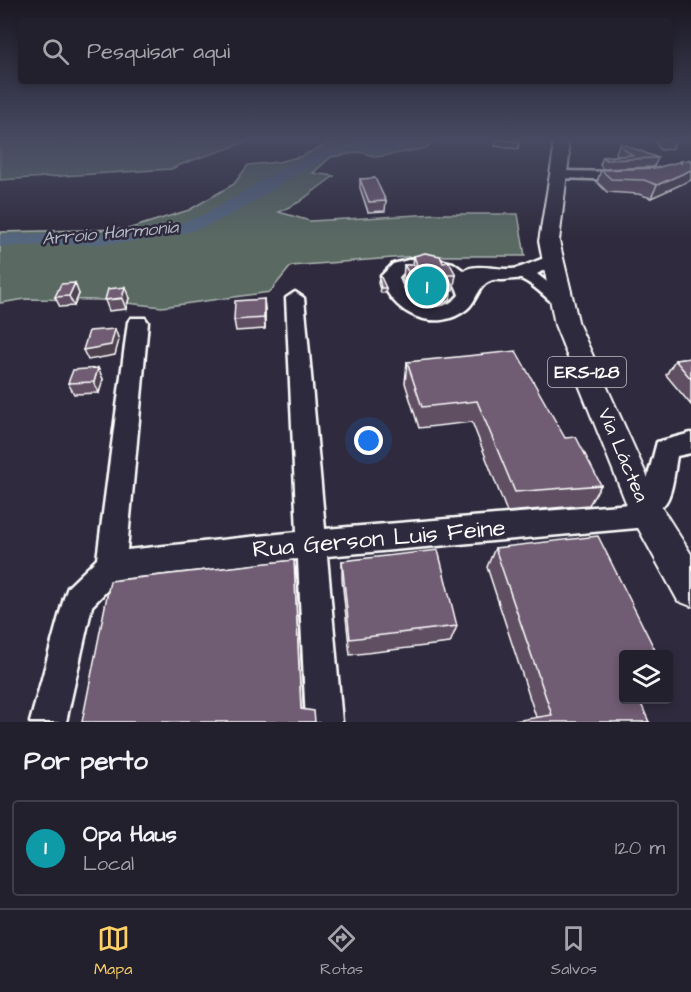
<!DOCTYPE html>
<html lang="pt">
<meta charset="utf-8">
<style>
:root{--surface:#23202e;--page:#2f2d3a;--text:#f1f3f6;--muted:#a3a3aa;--line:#403e4a;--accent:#ffd166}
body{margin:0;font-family:"Architects Daughter",sans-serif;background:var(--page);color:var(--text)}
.controls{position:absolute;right:18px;bottom:18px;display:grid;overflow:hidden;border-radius:6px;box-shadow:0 3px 9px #0003}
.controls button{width:54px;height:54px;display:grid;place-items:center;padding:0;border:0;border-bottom:2px solid var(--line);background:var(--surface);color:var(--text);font:30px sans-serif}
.you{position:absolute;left:369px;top:441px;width:21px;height:21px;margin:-15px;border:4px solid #fff;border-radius:50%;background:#1a73e8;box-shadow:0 0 0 9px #1a73e833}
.badge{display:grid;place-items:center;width:39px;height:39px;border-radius:50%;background:var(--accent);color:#fff;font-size:20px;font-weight:700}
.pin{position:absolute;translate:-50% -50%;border:3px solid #fff;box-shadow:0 2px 6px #0006}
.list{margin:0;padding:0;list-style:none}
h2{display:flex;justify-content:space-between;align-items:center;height:78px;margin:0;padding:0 24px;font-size:26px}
h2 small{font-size:20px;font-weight:400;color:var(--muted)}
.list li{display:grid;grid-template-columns:39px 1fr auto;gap:18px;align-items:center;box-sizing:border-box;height:96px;margin:0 12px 12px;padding:0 12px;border:2px solid var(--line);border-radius:6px}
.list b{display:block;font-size:22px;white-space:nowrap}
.list p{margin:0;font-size:20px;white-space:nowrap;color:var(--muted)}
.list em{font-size:20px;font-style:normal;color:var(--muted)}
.icon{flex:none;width:33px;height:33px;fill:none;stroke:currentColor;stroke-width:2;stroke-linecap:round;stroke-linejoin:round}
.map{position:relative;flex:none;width:691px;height:722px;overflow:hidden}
.search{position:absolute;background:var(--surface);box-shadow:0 3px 9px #0003;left:18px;right:18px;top:18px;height:66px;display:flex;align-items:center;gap:15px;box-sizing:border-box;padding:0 21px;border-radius:6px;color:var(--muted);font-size:22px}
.sheet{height:186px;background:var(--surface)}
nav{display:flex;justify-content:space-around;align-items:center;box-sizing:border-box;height:84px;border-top:2px solid var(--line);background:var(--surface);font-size:16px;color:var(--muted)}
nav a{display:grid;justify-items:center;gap:3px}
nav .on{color:var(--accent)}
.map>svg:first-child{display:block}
.green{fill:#5a6b63;stroke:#acb5b1;stroke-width:1.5}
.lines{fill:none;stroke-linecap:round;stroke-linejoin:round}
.river{fill:#54667f;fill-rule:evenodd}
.minor-casing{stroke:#fff;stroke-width:5}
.major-casing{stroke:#fff;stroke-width:4}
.minor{fill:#2f2a3d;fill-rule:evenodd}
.major{fill:#2f2a3d;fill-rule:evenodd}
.wall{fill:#604f63;stroke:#fff;stroke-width:1.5}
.shaded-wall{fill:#4e4050;stroke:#fff;stroke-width:1.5}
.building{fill:#705c73;stroke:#fff;stroke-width:1.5}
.labels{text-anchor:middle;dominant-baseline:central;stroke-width:5;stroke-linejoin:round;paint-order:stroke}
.far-water-label{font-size:18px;font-style:italic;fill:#b2bac5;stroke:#2f2a3d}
.shield{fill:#2f2a3d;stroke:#c1bfc5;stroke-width:1.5}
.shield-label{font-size:18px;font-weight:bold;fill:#fff}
.street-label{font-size:20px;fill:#fff;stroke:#2f2a3d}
.near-street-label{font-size:24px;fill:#fff;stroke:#2f2a3d}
</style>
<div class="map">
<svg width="691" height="722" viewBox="0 0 691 722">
<rect width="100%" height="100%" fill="#2f2a3d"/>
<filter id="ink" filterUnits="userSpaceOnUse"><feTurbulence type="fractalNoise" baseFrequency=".0167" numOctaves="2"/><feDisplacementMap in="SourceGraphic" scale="12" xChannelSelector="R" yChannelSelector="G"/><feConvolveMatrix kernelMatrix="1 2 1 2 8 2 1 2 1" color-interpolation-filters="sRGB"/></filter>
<g filter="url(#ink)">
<path class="green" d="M 0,140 L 250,140 C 224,152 197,156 171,169 L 0,180 Z
M 335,140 L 435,140 L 427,148 L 377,157 L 360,152 L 331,157 L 313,173 L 334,176 L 299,202 L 279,212 L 310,221 L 436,214 L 518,214 L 525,256 L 418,256 L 291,266 L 270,292 L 162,307 L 100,300 L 25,299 L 0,303 L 0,232 L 128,229 L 189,210 L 234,184 L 248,165 L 278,162 L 302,156 Z"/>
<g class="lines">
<path class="river" d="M 424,140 C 407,158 363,146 340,153 C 290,171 253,209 204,227 C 139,250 67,242 0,247 L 0,235 C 60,231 124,238 182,222 C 216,213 244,190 274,173 C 326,143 366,140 424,140 Z"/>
<defs>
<path id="minor" d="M 559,171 L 627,172 L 634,176 L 627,180 L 554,178 L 552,175 Z
M 423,256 L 453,263 L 464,271 C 474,263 498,270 512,269 C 527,268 544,254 558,257 L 560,261 L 537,274 L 570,300 L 561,306 L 554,304 C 545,297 533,284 521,279 C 517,278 508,280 503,280 C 499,280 493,279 490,281 C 478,286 476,302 467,309 C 435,335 389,313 381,276 L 393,264 ZM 423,266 C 442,268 454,276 459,295 C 438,319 406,305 399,277 L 405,271 Z
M 295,292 L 304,298 L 325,529 L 631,504 L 635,495 L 644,491 L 657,442 L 691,433 L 691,453 L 677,456 C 674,471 673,502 659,509 L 662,515 L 658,524 L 648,527 L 327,556 L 342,722 L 306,722 L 298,559 L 118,579 L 92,606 L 66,722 L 30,722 L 64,598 L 68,587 L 97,559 L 128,322 L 131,318 L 145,318 L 148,322 L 127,550 L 297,532 L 286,298 Z"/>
<path id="major" d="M 553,140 L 567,140 L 569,156 L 559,241 L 579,325 L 660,505 L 691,554 L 691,606 L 678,601 L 631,515 L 555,325 L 539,241 L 553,156 Z"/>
</defs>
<use href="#minor" class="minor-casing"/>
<use href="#major" class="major-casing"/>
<use href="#minor" class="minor"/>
<use href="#major" class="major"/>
</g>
<path class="wall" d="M 496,140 L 520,140 L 518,149 L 495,146 Z
M 654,140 L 676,140 L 672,149 L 660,150 Z
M 619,145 L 658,158 L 654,167 L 603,169 L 600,165 L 603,157 L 619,156 L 616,153 Z
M 680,161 L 691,180 L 651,198 L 638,194 L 607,192 L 597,182 L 601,170 L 656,168 L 679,162 Z
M 360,179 L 386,201 L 385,211 L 368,212 L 360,188 Z
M 414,256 L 443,263 L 456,275 L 453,290 L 451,290 L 450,300 L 441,304 L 424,303 L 420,293 L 410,294 L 403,281 L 404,265 L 413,265 Z
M 379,278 L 386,288 L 386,293 L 381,293 L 378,283 Z
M 79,294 L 74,306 L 60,307 L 55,297 Z
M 129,298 L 126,309 L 109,311 L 105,300 Z
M 264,299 L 265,310 L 265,329 L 236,331 L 234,320 Z
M 691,358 L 691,405 L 666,375 L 675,360 Z
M 407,362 L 565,438 L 601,485 L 589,505 L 507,512 L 472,422 L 419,428 L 405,383 Z
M 98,368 L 103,379 L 99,393 L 74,394 L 68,383 Z
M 495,548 L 624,654 L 624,699 L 649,722 L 536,717 L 487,567 Z
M 342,561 L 457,626 L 450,643 L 350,655 L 342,579 Z"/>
<path class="shaded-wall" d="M 691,170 L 691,180 L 651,198 L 657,185 Z
M 75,283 L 79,294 L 74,306 L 69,296 Z
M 452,284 L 450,300 L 441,304 L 444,288 Z
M 125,287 L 129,298 L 126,309 L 122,298 Z
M 264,299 L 265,310 L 265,329 L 264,318 Z
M 115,329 L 119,340 L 115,355 L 88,360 L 83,350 Z
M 98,368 L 103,379 L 99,393 L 94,382 Z
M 294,560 L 297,579 L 304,722 L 301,709 Z"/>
<path class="building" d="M 501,140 L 520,140 L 519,142 Z
M 620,143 L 658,158 L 606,160 L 603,157 L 632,155 L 619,145 Z
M 691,160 L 691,170 L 657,185 L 644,180 L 611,179 L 601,170 L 656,168 L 679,162 L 682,164 L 680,161 Z
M 375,178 L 386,201 L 369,202 L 360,179 Z
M 425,253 L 440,256 L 443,263 L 449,262 L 456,275 L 448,275 L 452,284 L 444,288 L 426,287 L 422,277 L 412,278 L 404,265 L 417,265 L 414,256 Z
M 381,277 L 386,288 L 381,288 L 379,278 Z
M 75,283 L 69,296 L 55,297 L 61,284 Z
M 125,287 L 122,298 L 105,300 L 108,289 Z
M 264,299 L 264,318 L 234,320 L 235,301 Z
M 115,329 L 111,345 L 83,350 L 89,331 Z
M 516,351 L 565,438 L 576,437 L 601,485 L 515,492 L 477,401 L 422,407 L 407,362 Z
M 691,358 L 691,379 L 675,360 Z
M 98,368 L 94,382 L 68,383 L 73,370 Z
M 598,536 L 657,654 L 624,654 L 624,699 L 639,699 L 649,722 L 508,722 L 552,715 L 495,548 Z
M 438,550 L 457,626 L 350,639 L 342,561 Z
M 294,560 L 301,709 L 314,711 L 315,722 L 82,722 L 110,581 Z"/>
</g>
<linearGradient id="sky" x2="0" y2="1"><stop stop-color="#1a1722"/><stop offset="0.58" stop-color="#474a62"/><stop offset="1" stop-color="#474a62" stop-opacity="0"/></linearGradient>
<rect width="691" height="241" fill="url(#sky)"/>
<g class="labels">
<g class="far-water-label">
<text transform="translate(110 233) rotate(-5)">Arroio Harmonia</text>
</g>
<rect class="shield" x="548" y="357" width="78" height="30" rx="4.5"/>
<g class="shield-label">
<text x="587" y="372">ERS-128</text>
</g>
<g class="street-label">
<text transform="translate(623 455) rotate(67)">Via Láctea</text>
</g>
<g class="near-street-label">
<text transform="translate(379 539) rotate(-5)">Rua Gerson Luis Feine</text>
</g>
</g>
</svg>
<div class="controls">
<button><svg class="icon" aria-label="layers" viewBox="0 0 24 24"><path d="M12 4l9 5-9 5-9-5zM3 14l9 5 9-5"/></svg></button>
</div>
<div class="you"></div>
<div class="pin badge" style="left:427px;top:286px;background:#0f9aa8">1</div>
<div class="search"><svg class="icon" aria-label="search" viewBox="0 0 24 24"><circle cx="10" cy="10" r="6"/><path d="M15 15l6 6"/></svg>Pesquisar aqui</div>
</div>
<section class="sheet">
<h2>Por perto<small></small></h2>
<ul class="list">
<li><span class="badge" style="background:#0f9aa8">1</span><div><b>Opa Haus</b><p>Local</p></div><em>120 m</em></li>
</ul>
</section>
<nav>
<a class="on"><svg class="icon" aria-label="map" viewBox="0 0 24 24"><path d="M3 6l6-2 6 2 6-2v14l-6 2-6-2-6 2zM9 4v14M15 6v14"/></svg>Mapa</a>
<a><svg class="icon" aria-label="directions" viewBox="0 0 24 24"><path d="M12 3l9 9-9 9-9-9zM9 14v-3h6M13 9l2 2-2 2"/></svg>Rotas</a>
<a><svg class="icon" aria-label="saved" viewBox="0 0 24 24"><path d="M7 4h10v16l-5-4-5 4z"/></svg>Salvos</a>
</nav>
